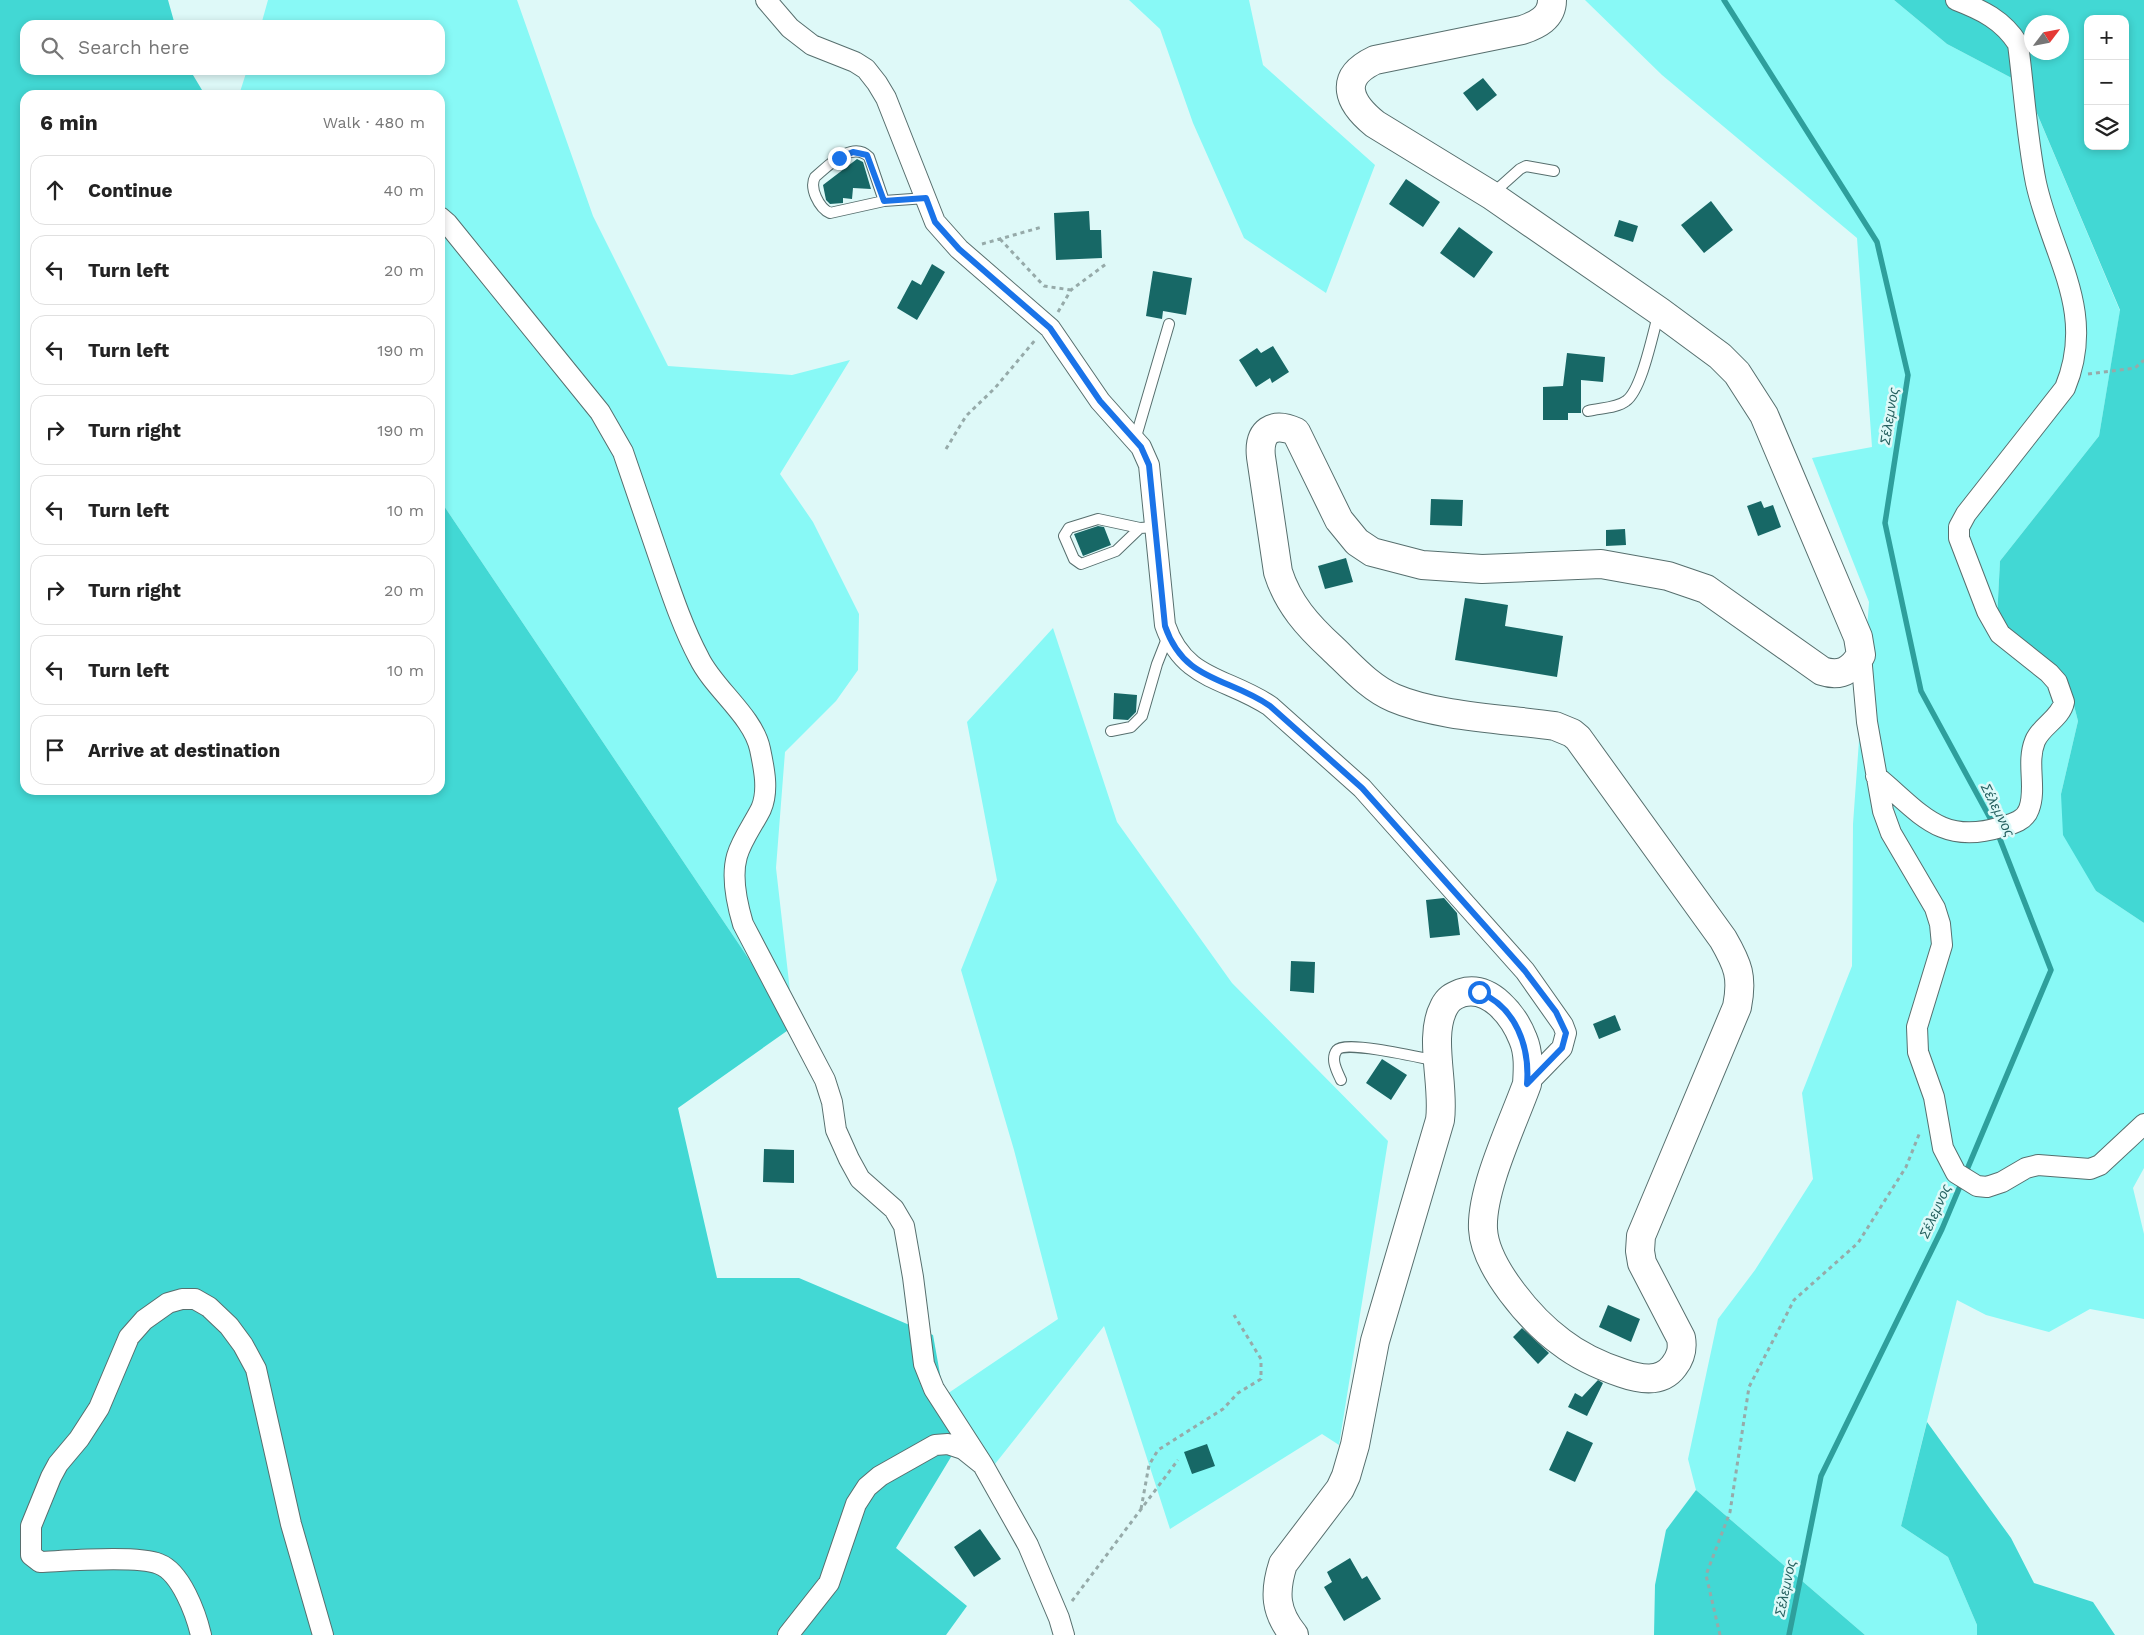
<!DOCTYPE html>
<meta charset="utf-8">
<style>
:root{--surface:#fff;--page:#f6f6f6;--text:#222;--muted:#767676;--line:#e0e0e0}
body{margin:0;font-family:"Work Sans",sans-serif;background:var(--page);color:var(--text)}
.controls{position:absolute;right:15px;top:15px;display:grid;overflow:hidden;border-radius:10px;box-shadow:0 2px 8px #0003}
.controls button{width:45px;height:45px;display:grid;place-items:center;padding:0;border:0;border-bottom:1px solid var(--line);background:var(--surface);color:var(--text);font:25px sans-serif}
.compass{position:absolute;left:2024px;top:15px;width:45px;height:45px;border-radius:50%;background:var(--surface);box-shadow:0 2px 8px #0003;rotate:58deg}
.stop{position:absolute;width:15px;height:15px;margin:-11px;border:4px solid #1a73e8;border-radius:50%;background:#fff}
.stop.end{background:#1a73e8;border-color:#fff;box-shadow:0 1px 5px #0008}
.list{margin:0;padding:0;list-style:none}
h2{display:flex;justify-content:space-between;align-items:center;height:65px;margin:0;padding:0 20px;font-size:21px}
h2 small{font-size:16px;font-weight:400;color:var(--muted)}
.list li{display:grid;grid-template-columns:32px 1fr auto;gap:15px;align-items:center;box-sizing:border-box;height:70px;margin:0 10px 10px;padding:0 10px;border:1px solid var(--line);border-radius:15px}
.list b{display:block;font-size:19px;white-space:nowrap}
.list em{font-size:16px;font-style:normal;color:var(--muted)}
.icon{flex:none;width:28px;height:28px;fill:none;stroke:currentColor;stroke-width:2;stroke-linecap:round;stroke-linejoin:round}
.map{position:relative;flex:none;width:2144px;height:1635px;overflow:hidden}
.search{position:absolute;background:var(--surface);box-shadow:0 2px 8px #0003;left:20px;top:20px;width:425px;height:55px;display:flex;align-items:center;gap:12px;box-sizing:border-box;padding:0 18px;border-radius:15px;color:var(--muted);font-size:19px}
.panel{position:absolute;background:var(--surface);box-shadow:0 2px 8px #0003;left:20px;top:90px;width:425px;height:705px;border-radius:15px}
.map>svg:first-child{display:block}
.green{fill:#88f9f6}
.forest{fill:#42d8d4;fill-rule:evenodd}
.lines{fill:none;stroke-linecap:round;stroke-linejoin:round}
.stream{stroke:#2e9f9c;stroke-width:5.5}
.building{fill:#176866}
.lane-casing{stroke:#576f6e;stroke-width:12}
.street-casing{stroke:#576f6e;stroke-width:22}
.secondary-casing{stroke:#576f6e;stroke-width:30}
.path{stroke:#96aaa9;stroke-width:3;stroke-dasharray:4 4;stroke-linecap:butt}
.lane{stroke:#fff;stroke-width:10}
.street{stroke:#fff;stroke-width:20}
.secondary{stroke:#fff;stroke-width:28}
.route{stroke:#1a73e8;stroke-width:6}
.labels{text-anchor:middle;dominant-baseline:central;stroke-width:5;stroke-linejoin:round;paint-order:stroke}
.water-label{font-size:14px;font-style:italic;fill:#266160;stroke:#def9f8}
</style>
<div class="map">
<svg width="2144" height="1635" viewBox="0 0 2144 1635">
<rect width="100%" height="100%" fill="#def9f8"/>
<path class="green" d="M 268,0 L 517,0 L 593,216 L 668,366 L 792,375 L 850,360 L 780,474 L 813,522 L 859,614 L 858,670 L 836,701 L 785,752 L 776,868 L 794,1026 L 440,500 L 440,95 L 239,95 L 247,70 L 440,70 L 440,25 L 261,25 Z
M 1129,0 L 1249,0 L 1263,65 L 1375,165 L 1326,293 L 1244,238 L 1193,123 L 1160,29 Z
M 1585,0 L 1894,0 L 1947,44 L 2025,85 L 2120,311 L 2099,436 L 2000,561 L 1996,637 L 2069,686 L 2078,721 L 2061,794 L 2096,891 L 2144,923 L 2144,1168 L 2133,1188 L 2144,1234 L 2144,1319 L 2090,1309 L 2049,1332 L 1986,1315 L 1957,1300 L 1901,1526 L 1948,1557 L 1977,1625 L 1977,1635 L 1865,1635 L 1696,1490 L 1688,1459 L 1718,1319 L 1755,1270 L 1813,1179 L 1802,1093 L 1852,966 L 1853,824 L 1869,602 L 1812,458 L 1872,447 L 1857,238 L 1662,75 Z
M 1053,628 L 1117,822 L 1232,983 L 1388,1141 L 1339,1445 L 1322,1434 L 1170,1529 L 1104,1326 L 995,1464 L 954,1452 L 944,1396 L 1058,1319 L 1014,1150 L 961,970 L 997,880 L 967,722 Z"/>
<path class="forest" d="M 0,0 L 168,0 L 175,25 L 25,25 L 25,70 L 190,70 L 205,95 L 25,95 L 25,790 L 440,790 L 440,500 L 794,1026 L 678,1108 L 717,1278 L 799,1278 L 933,1335 L 954,1452 L 896,1548 L 967,1606 L 946,1635 L 0,1635 Z
M 1894,0 L 2144,0 L 2144,923 L 2096,891 L 2063,835 L 2061,794 L 2078,721 L 2069,686 L 1996,637 L 2000,561 L 2099,436 L 2120,310 L 2025,85 L 1947,44 ZM 2088,19 L 2125,19 L 2125,146 L 2088,146 ZM 2032,22 L 2062,22 L 2062,52 L 2032,52 Z
M 1927,1422 L 2011,1538 L 2034,1583 L 2093,1602 L 2115,1635 L 1977,1635 L 1977,1625 L 1948,1557 L 1901,1526 Z
M 1696,1490 L 1865,1635 L 1654,1635 L 1655,1585 L 1666,1530 Z"/>
<g class="lines">
<path class="stream" d="M 1724,0 L 1877,242 L 1908,375 L 1885,523 L 1921,691 L 1996,829 L 2051,970 L 1942,1229 L 1821,1476 L 1789,1635"/>
</g>
<path class="building" d="M 1483,78 L 1497,95 L 1477,111 L 1463,93 Z
M 857,159 L 863,162 L 871,189 L 853,188 L 852,199 L 843,198 L 843,203 L 830,204 L 826,200 L 823,185 Z
M 1406,179 L 1440,202 L 1423,227 L 1389,204 Z
M 1711,201 L 1733,230 L 1704,253 L 1681,225 Z
M 1089,211 L 1090,230 L 1101,230 L 1102,258 L 1056,260 L 1054,213 Z
M 1619,220 L 1638,226 L 1633,242 L 1614,236 Z
M 1459,227 L 1493,252 L 1474,278 L 1440,253 Z
M 932,264 L 945,272 L 917,320 L 897,308 L 912,280 L 921,285 Z
M 1153,271 L 1192,278 L 1186,315 L 1163,311 L 1162,319 L 1146,316 Z
M 1273,346 L 1289,372 L 1272,383 L 1270,378 L 1256,387 L 1239,360 L 1257,348 L 1261,353 Z
M 1567,353 L 1605,357 L 1603,382 L 1581,380 L 1581,413 L 1568,413 L 1568,420 L 1543,420 L 1543,387 L 1563,386 Z
M 1431,499 L 1463,500 L 1462,526 L 1430,525 Z
M 1761,501 L 1764,508 L 1773,505 L 1781,527 L 1758,536 L 1747,506 Z
M 1098,526 L 1104,527 L 1111,545 L 1083,556 L 1074,534 Z
M 1625,529 L 1626,545 L 1606,546 L 1606,530 Z
M 1346,558 L 1353,582 L 1325,589 L 1318,566 Z
M 1465,598 L 1508,605 L 1505,626 L 1563,636 L 1557,677 L 1455,660 Z
M 1114,693 L 1137,695 L 1136,712 L 1128,720 L 1113,719 Z
M 1444,898 L 1457,913 L 1460,935 L 1430,938 L 1426,900 Z
M 1291,961 L 1315,962 L 1314,993 L 1290,991 Z
M 1615,1015 L 1621,1030 L 1599,1039 L 1593,1024 Z
M 1382,1059 L 1407,1075 L 1391,1100 L 1366,1083 Z
M 764,1149 L 794,1150 L 794,1183 L 763,1182 Z
M 1608,1305 L 1640,1319 L 1631,1342 L 1599,1327 Z
M 1522,1328 L 1549,1353 L 1538,1364 L 1513,1337 Z
M 1598,1380 L 1603,1383 L 1587,1416 L 1568,1407 L 1575,1393 L 1582,1397 Z
M 1567,1431 L 1593,1443 L 1575,1482 L 1549,1470 Z
M 1207,1444 L 1215,1466 L 1192,1474 L 1184,1452 Z
M 980,1529 L 1001,1559 L 974,1577 L 954,1547 Z
M 1350,1558 L 1362,1579 L 1367,1576 L 1381,1599 L 1344,1621 L 1324,1587 L 1332,1582 L 1327,1572 Z"/>
<g class="lines">
<defs>
<path id="lane" d="M 1492,194 L 1520,169 L 1526,166 L 1554,171
M 884,201 L 869,157 C 852,140 828,166 815,177 C 809,188 819,208 830,213 L 884,201 L 926,198
M 1588,411 C 1600,408 1617,408 1626,401 C 1642,390 1653,332 1659,312
M 1135,440 L 1169,324
M 1140,528 L 1116,551 L 1081,564 L 1074,559 L 1064,536 L 1069,528 L 1098,519 L 1140,528 L 1155,527
M 1111,731 L 1131,727 L 1142,716 L 1157,664 L 1168,636
M 1341,1080 C 1337,1071 1330,1059 1337,1050 C 1345,1040 1422,1058 1437,1061"/>
<path id="street" d="M 766,0 L 790,28 L 812,45 L 855,62 L 866,69 L 877,83 L 886,98 L 935,222 L 959,249 L 1050,328 L 1100,401 L 1141,447 L 1149,465 L 1165,625 C 1184,681 1227,677 1270,706 L 1362,788 L 1525,971 L 1563,1025 L 1566,1033 L 1562,1048 L 1527,1084
M 440,217 L 447,223 L 600,412 L 623,452 C 636,489 648,526 661,563 C 672,595 683,628 699,658 C 714,689 753,716 760,749 C 764,768 769,791 761,809 C 753,825 742,839 737,856 C 731,877 737,904 743,924 L 825,1080 L 832,1102 L 836,1130 L 849,1159 L 860,1179 L 894,1209 L 904,1226 L 913,1277 L 924,1364 L 934,1389 L 983,1465
M 1861,655 L 1867,722 L 1883,811 L 1891,833 L 1935,908 L 1940,924 L 1942,945 L 1917,1027 L 1918,1052 L 1934,1097 L 1943,1148 L 1956,1173 L 1977,1186 L 1987,1187 L 2002,1182 L 2026,1168 L 2038,1165 L 2090,1169 L 2100,1165 L 2144,1124
M 1876,776 C 1920,812 1940,846 2001,827 C 2012,824 2025,821 2029,809 C 2037,788 2026,763 2035,741 C 2041,726 2061,718 2064,702 L 2057,682 L 2049,673 L 2000,634 L 1987,611 L 1959,538 L 1959,527 L 1966,514 L 2065,388 C 2097,311 2052,256 2036,183 C 2027,139 2024,90 2018,44 C 2003,20 1982,10 1956,0
M 201,1635 C 196,1614 181,1572 159,1564 C 138,1555 65,1561 40,1562 L 31,1555 L 31,1526 L 51,1477 L 58,1464 L 79,1439 L 99,1408 L 129,1337 L 144,1320 L 168,1303 L 182,1299 L 195,1299 L 209,1307 L 229,1326 L 243,1345 L 256,1369 L 291,1524 L 323,1635
M 788,1635 L 829,1583 L 856,1504 L 867,1487 L 880,1476 L 935,1445 L 948,1444 L 963,1449 L 983,1465 L 1028,1545 L 1059,1618 L 1064,1635"/>
<path id="secondary" d="M 1294,1635 C 1275,1612 1274,1592 1283,1564 L 1340,1489 L 1346,1476 L 1355,1445 L 1375,1341 L 1440,1120 C 1445,1085 1428,1037 1444,1007 C 1448,999 1453,996 1461,993 C 1490,984 1514,1016 1523,1039 C 1529,1053 1528,1069 1527,1084 C 1513,1123 1481,1189 1483,1229 C 1485,1267 1531,1320 1561,1342 C 1579,1356 1601,1366 1622,1373 C 1639,1379 1661,1384 1674,1366 C 1681,1357 1683,1349 1681,1338 L 1642,1263 L 1640,1251 L 1641,1236 L 1737,1007 C 1743,977 1738,965 1723,939 L 1578,738 L 1572,733 L 1555,726 C 1507,719 1438,717 1394,698 C 1370,688 1351,666 1332,648 C 1308,626 1288,604 1278,572 L 1261,457 C 1258,431 1273,421 1296,432 L 1339,520 L 1357,542 L 1372,552 L 1422,565 L 1482,569 L 1601,564 L 1668,576 L 1706,589 L 1822,671 C 1840,677 1851,671 1861,655 L 1858,637 L 1764,415 L 1737,373 L 1720,356 L 1659,311 L 1491,195 L 1375,124 C 1349,103 1337,78 1375,60 L 1522,30 C 1537,25 1552,18 1552,0"/>
</defs>
<use href="#lane" class="lane-casing"/>
<use href="#street" class="street-casing"/>
<use href="#secondary" class="secondary-casing"/>
<path class="path" d="M 1000,239 L 1044,286 L 1071,290
M 982,244 L 1042,227
M 1058,312 L 1071,290 L 1106,264
M 2088,374 L 2135,368 L 2144,360
M 946,449 L 966,416 L 995,388 L 1036,339
M 1141,1509 L 1149,1465 L 1158,1450 L 1223,1409 L 1238,1393 L 1261,1379 L 1261,1359 L 1234,1315
M 1072,1601 L 1178,1460
M 1720,1635 L 1706,1575 L 1730,1512 L 1749,1387 L 1794,1300 L 1858,1243 L 1906,1167 L 1920,1132"/>
<use href="#lane" class="lane"/>
<use href="#street" class="street"/>
<use href="#secondary" class="secondary"/>
</g>
<g class="lines">
<path class="route" d="M 839,158 L 853,152 L 867,155 L 884,201 L 926,198 L 935,222 L 959,249 L 1050,328 L 1100,401 L 1141,447 L 1149,465 L 1165,626 C 1184,682 1228,677 1270,706 L 1362,788 L 1525,971 L 1556,1012 L 1566,1033 L 1562,1048 L 1527,1084 C 1530,1047 1516,1007 1479,992"/>
</g>
<g class="labels">
<g class="water-label">
<text transform="translate(1889 416) rotate(-81)">Σέλεμνος</text>
<text transform="translate(1998 810) rotate(63)">Σέλεμνος</text>
<text transform="translate(1935 1211) rotate(-66)">Σέλεμνος</text>
<text transform="translate(1785 1588) rotate(-78)">Σέλεμνος</text>
</g>
</g>
</svg>
<div class="controls">
<button>+</button>
<button>−</button>
<button><svg class="icon" aria-label="layers" viewBox="0 0 24 24"><path d="M12 4l9 5-9 5-9-5zM3 14l9 5 9-5"/></svg></button>
</div>
<svg class="compass" viewBox="-18 -18 36 36"><path d="M0-13l5 13h-10z" fill="#e53935"/><path d="M0 13l5-13h-10z" fill="#767676"/></svg>
<div class="stop" style="left:1479px;top:992px"></div>
<div class="stop end" style="left:839px;top:158px"></div>
<div class="search"><svg class="icon" aria-label="search" viewBox="0 0 24 24"><circle cx="10" cy="10" r="6"/><path d="M15 15l6 6"/></svg>Search here</div>
<section class="panel">
<h2>6 min<small>Walk · 480 m</small></h2>
<ul class="list">
<li><svg class="icon" aria-label="ahead" viewBox="0 0 24 24"><path d="M12 20V5M6 11l6-6 6 6"/></svg><div><b>Continue</b></div><em>40 m</em></li>
<li><svg class="icon" aria-label="left" viewBox="0 0 24 24"><path d="M17 20v-9H6M10 6l-5 5 5 5"/></svg><div><b>Turn left</b></div><em>20 m</em></li>
<li><svg class="icon" aria-label="left" viewBox="0 0 24 24"><path d="M17 20v-9H6M10 6l-5 5 5 5"/></svg><div><b>Turn left</b></div><em>190 m</em></li>
<li><svg class="icon" aria-label="right" viewBox="0 0 24 24"><path d="M7 20v-9h11M14 6l5 5-5 5"/></svg><div><b>Turn right</b></div><em>190 m</em></li>
<li><svg class="icon" aria-label="left" viewBox="0 0 24 24"><path d="M17 20v-9H6M10 6l-5 5 5 5"/></svg><div><b>Turn left</b></div><em>10 m</em></li>
<li><svg class="icon" aria-label="right" viewBox="0 0 24 24"><path d="M7 20v-9h11M14 6l5 5-5 5"/></svg><div><b>Turn right</b></div><em>20 m</em></li>
<li><svg class="icon" aria-label="left" viewBox="0 0 24 24"><path d="M17 20v-9H6M10 6l-5 5 5 5"/></svg><div><b>Turn left</b></div><em>10 m</em></li>
<li><svg class="icon" aria-label="arrive" viewBox="0 0 24 24"><path d="M6 21V4h12l-3 4 3 4H6"/></svg><div><b>Arrive at destination</b></div></li>
</ul>
</section>
</div>
